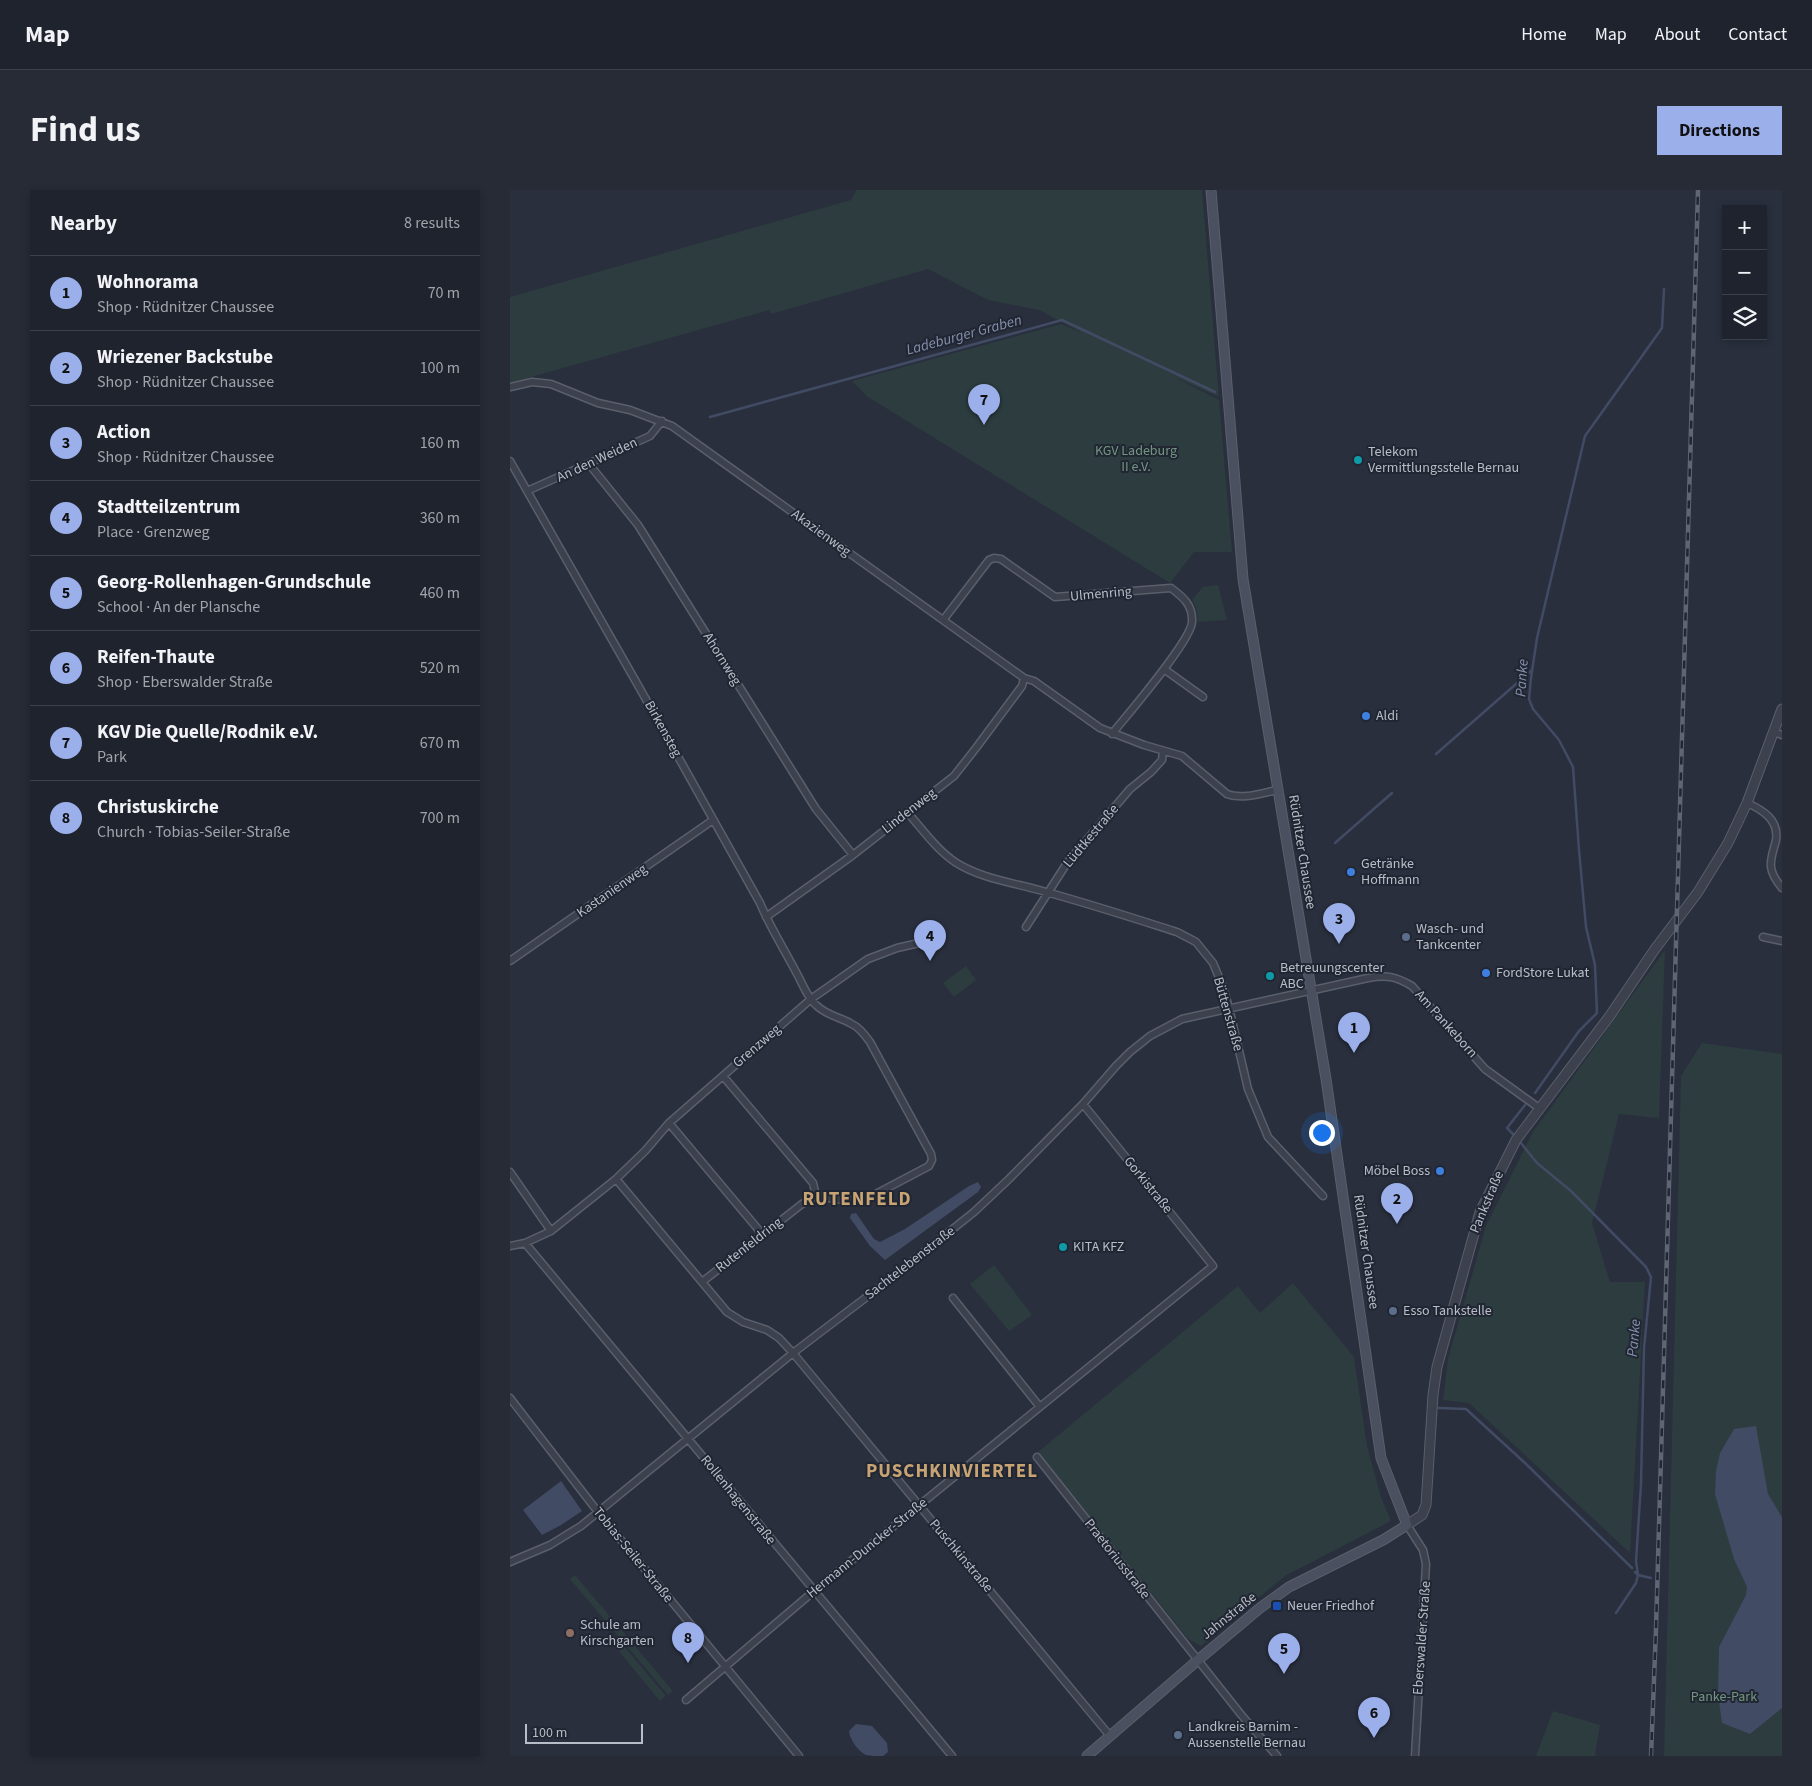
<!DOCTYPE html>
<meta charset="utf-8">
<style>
:root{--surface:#1f232e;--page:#272b36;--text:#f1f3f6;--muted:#a1a4aa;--line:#3c404a;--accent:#9bafeb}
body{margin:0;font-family:"Source Sans 3",sans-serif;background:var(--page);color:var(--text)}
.controls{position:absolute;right:15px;top:15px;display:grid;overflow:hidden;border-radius:0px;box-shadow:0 2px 8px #0003}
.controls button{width:45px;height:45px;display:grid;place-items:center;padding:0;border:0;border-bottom:1px solid var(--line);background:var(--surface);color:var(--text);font:25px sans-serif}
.scale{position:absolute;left:15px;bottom:12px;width:118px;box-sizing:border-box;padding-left:5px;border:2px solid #b9bdc8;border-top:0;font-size:14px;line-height:18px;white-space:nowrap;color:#b9bdc8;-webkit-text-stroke:4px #212633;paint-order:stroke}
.you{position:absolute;left:811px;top:942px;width:18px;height:18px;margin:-12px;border:4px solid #fff;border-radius:50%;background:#1a73e8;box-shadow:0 0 0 8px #1a73e833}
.badge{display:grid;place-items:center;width:32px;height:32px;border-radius:50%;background:var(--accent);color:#111;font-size:16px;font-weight:700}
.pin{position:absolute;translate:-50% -41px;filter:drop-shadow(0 1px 2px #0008)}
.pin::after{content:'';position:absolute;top:26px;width:18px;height:15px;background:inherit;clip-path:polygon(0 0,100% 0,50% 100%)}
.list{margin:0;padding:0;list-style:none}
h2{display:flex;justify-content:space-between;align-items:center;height:65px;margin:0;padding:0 20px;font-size:21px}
h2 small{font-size:16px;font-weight:400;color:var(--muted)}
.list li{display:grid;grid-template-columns:32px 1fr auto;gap:15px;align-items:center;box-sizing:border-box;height:75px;padding:0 20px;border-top:1px solid var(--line)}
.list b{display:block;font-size:19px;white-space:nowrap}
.list p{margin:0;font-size:16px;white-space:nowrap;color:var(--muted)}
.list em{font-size:16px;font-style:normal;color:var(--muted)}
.icon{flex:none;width:28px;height:28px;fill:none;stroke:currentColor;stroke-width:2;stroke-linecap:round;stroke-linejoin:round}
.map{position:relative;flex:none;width:1272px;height:1566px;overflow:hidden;border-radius:0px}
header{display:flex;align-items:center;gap:30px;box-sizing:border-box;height:70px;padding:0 25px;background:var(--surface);border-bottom:1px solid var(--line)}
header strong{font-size:24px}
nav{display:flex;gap:28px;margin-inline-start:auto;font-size:18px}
.intro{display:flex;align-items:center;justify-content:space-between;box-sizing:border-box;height:120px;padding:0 30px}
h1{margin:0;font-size:35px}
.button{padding:12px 22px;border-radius:0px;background:var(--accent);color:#111;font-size:18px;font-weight:700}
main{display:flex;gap:30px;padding:0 30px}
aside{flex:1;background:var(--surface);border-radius:0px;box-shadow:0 2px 8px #0003}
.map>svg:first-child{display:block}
.green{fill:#2c3c3f}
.water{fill:#414b64}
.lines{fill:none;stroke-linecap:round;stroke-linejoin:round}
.stream{stroke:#414b64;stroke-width:2.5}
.minor-casing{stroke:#5a5f6b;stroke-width:9}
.tertiary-casing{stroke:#5a5f6b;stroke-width:11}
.secondary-casing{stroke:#5a5f6b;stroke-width:11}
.minor{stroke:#3d414e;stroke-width:6}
.tertiary{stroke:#3d414e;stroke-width:9}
.secondary{stroke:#4b5060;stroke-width:9}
.rail-casing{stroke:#5f6574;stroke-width:4.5}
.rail{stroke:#212633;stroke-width:2.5;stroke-dasharray:8;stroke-linecap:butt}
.culture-dot{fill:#0f9aa8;stroke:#212633;stroke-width:2}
.shop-dot{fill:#3f7fe0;stroke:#212633;stroke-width:2}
.service-dot{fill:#5c6f8a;stroke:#212633;stroke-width:2}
.transit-dot{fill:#1a4fb4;stroke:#212633;stroke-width:2}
.education-dot{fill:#8d6e63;stroke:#212633;stroke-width:2}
.labels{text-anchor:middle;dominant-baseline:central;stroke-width:4;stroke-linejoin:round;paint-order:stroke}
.park-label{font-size:14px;fill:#739680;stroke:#212633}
.poi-label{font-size:14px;fill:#b9bdc8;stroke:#212633;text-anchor:start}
.street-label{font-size:14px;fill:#b9bdc8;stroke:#212633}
.water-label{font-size:15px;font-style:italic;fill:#8590ac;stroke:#212633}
.district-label{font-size:19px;font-weight:bold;letter-spacing:1px;fill:#c8a474;stroke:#212633}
</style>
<header>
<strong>Map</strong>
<nav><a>Home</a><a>Map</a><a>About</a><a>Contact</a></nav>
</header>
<div class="intro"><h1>Find us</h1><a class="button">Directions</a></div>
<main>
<aside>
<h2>Nearby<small>8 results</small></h2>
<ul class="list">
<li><span class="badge">1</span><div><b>Wohnorama</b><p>Shop · Rüdnitzer Chaussee</p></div><em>70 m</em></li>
<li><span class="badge">2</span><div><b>Wriezener Backstube</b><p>Shop · Rüdnitzer Chaussee</p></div><em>100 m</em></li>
<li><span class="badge">3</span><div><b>Action</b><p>Shop · Rüdnitzer Chaussee</p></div><em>160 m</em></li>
<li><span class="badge">4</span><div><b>Stadtteilzentrum</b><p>Place · Grenzweg</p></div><em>360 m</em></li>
<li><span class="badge">5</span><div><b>Georg-Rollenhagen-Grundschule</b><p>School · An der Plansche</p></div><em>460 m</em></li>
<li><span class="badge">6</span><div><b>Reifen-Thaute</b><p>Shop · Eberswalder Straße</p></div><em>520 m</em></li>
<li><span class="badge">7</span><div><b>KGV Die Quelle/Rodnik e.V.</b><p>Park</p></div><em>670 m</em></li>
<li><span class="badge">8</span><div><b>Christuskirche</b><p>Church · Tobias-Seiler-Straße</p></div><em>700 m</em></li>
</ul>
</aside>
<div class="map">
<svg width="1272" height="1566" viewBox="0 0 1272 1566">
<rect width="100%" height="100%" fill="#292f3d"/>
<path class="green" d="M 347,0 L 692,0 L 709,207 L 664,187 L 709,210 L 722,362 L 684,362 L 660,393 L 358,207 L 342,191 L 551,134 L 572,143 L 529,120 L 478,110 L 418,79 L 261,124 L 259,120 L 0,193 L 0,107 L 341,10 Z
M 708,395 L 717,430 L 688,432 L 686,417 L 682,410 L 693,397 Z
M 1155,760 L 1149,928 L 1109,924 L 1082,1033 L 1100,1092 L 1135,1092 L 1120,1363 L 959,1213 L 933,1210 L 938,1169 L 976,1036 L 1023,942 Z
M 456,776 L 466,790 L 444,807 L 433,793 Z
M 1192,853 L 1272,864 L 1272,1566 L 1154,1566 L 1171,886 Z
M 484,1075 L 522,1125 L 499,1141 L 460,1094 Z
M 783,1093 L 844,1167 L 857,1256 L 871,1307 L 881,1331 L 775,1386 L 691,1456 L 678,1449 L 528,1262 L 728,1096 L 750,1123 Z
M 65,1385 L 163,1501 L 158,1505 L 60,1389 Z
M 108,1449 L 156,1506 L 150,1511 L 102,1453 Z
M 1043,1521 L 1090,1535 L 1085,1566 L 1026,1566 Z"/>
<path class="water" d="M 468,992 L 471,997 L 468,1002 L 375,1070 L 360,1056 L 340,1028 L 341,1024 L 346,1023 L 364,1049 L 370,1052 L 395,1039 L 459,996 Z
M 1246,1236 L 1258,1304 L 1272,1327 L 1272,1518 L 1240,1544 L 1212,1533 L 1208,1505 L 1209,1457 L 1236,1405 L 1237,1397 L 1224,1369 L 1205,1304 L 1206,1281 L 1210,1263 L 1224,1239 Z
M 51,1291 L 72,1321 L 51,1335 L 32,1345 L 13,1320 Z
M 346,1534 L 362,1536 L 377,1553 L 378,1562 L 373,1566 C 368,1566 361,1566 356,1565 C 348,1561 340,1550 339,1541 Z"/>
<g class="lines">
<path class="stream" d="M 200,227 L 552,130 L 705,202
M 926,564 L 1022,480
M 825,653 L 882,603
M 1025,903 L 1069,841 L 1087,823 L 1085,775 L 1076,737 L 1069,660 L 1063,577 L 1049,550 L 1023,519 L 1019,509 L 1021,488 L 1027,448 L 1075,246 L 1152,138 L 1154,99
M 1003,944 L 997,938 L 1015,915
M 1011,953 L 1027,973 L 1061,1001 L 1136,1077 L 1141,1087 L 1134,1158 L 1131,1294 L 1126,1371 L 1128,1385 L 1141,1388
M 929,1218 L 956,1219 L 1015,1273 L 1122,1378
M 1106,1423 L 1126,1393 L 1128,1385 L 1125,1382"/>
<defs>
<path id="minor" d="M 0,197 L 22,192 L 41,194 L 88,213 L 120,220 L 162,236 L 514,488 L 524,491 L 590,538 L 634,555 L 672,566 L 717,604 C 732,610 752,603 767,600
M 0,271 L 129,497 L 250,713 C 260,737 274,759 286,782 C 293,794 296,806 306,815 C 316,825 329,827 340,833 C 349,837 354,844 360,852 L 421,964 L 422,970 L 419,976 L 362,1006 L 347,1010 L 333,1010 L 306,1006 L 292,1014 L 192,1092
M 79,274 L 128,335 L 306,619 L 343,665
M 17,301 L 140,246 L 152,231
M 434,429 L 479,370 L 484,368 L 491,369 L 545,407 L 661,398 C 673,407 683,415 682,432 C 681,451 617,525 602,544
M 654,479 L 693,507
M 1264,542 L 1272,545
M 1237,613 C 1253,620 1269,630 1266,650 C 1264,659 1260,668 1261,677 C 1262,685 1267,692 1272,698
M 398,623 C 412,639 427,660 445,672 C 471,689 506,693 536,702 C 580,714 623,728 667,742 L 686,752 L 703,773 L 713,797 L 719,818 L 738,899 L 758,947 L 813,1006
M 256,727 L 343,665 L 444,586 L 466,558 L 512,496 L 514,488
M 516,737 L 557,673 L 620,599 L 641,582 L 652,570 L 653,561
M 1253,747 L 1272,751
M 409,753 L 387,758 L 358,769 L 301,809 L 159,933 L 135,961 L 106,989 L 217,1122 L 233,1132 L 257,1140 L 269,1148 L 283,1163 L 600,1546
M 0,771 L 203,630
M 213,886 L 303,993 L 306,1006
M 159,933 L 253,1045
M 0,982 L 41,1041 L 15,1053 L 0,1056
M 41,1041 L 106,989
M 15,1053 L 442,1566
M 443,1108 L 530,1217
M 0,1208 L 88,1322 L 289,1566
M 527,1267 L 733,1527 L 767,1566
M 897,1335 L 913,1360 L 916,1374 L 905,1566
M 0,1372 L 40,1355 L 71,1336 L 283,1163 L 379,1090 L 464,1022 L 499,989 L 573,914 L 606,876 L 620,862 L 640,846 L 672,829 L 858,788 C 877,785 885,786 902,796 L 975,879 L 1029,918
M 176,1510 L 304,1401 L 703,1076 L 573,914"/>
<path id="tertiary" d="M 897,1335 L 912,1325 L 916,1315 L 923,1205 L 927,1177 L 970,1022 L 1006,950 L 1099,827 L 1145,759 L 1188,702 L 1218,653 L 1237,613 L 1272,519"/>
<path id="secondary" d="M 577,1566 L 688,1470 L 750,1418 L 779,1397 L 873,1350 L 897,1335 L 871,1268 L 816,889 L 733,389 L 701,0"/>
</defs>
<use href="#minor" class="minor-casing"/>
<use href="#tertiary" class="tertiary-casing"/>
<use href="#secondary" class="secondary-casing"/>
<use href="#minor" class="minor"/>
<use href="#tertiary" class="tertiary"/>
<use href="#secondary" class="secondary"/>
<defs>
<path id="rail" d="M 1141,1566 L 1146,1439 L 1188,0"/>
</defs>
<use href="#rail" class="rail-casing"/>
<use href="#rail" class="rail"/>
</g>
<g class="culture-dot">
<circle cx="848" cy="270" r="5"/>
<circle cx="760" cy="786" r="5"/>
<circle cx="553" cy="1057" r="5"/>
</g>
<g class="shop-dot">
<circle cx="856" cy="526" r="5"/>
<circle cx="841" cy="682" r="5"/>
<circle cx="976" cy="783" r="5"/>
<circle cx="930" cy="981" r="5"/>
</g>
<g class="service-dot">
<circle cx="896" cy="747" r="5"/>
<circle cx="883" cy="1121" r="5"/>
<circle cx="668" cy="1545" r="5"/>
</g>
<rect class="transit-dot" x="762" y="1411" width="10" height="10" rx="2.5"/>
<circle class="education-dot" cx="60" cy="1443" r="5"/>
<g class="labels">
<g class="park-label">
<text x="626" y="261">KGV Ladeburg<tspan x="626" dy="16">II e.V.</tspan></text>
<text x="1214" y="1507">Panke-Park</text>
</g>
<g class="poi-label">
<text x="858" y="262">Telekom<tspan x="858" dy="16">Vermittlungsstelle Bernau</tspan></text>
<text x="866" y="526">Aldi</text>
<text x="851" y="674">Getränke<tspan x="851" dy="16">Hoffmann</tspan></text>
<text x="906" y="739">Wasch- und<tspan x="906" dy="16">Tankcenter</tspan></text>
<text x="770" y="778">Betreuungscenter<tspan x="770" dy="16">ABC</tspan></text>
<text x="986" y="783">FordStore Lukat</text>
<text x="920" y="981" text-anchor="end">Möbel Boss</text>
<text x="563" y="1057">KITA KFZ</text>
<text x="893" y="1121">Esso Tankstelle</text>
<text x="777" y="1416">Neuer Friedhof</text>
<text x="70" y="1435">Schule am<tspan x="70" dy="16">Kirschgarten</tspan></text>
<text x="678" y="1537">Landkreis Barnim -<tspan x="678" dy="16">Aussenstelle Bernau</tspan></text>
</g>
<g class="street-label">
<text transform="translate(87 270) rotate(-25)">An den Weiden</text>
<text transform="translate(311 343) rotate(36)">Akazienweg</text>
<text transform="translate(591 404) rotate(-5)">Ulmenring</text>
<text transform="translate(212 469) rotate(58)">Ahornweg</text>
<text transform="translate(153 539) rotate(61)">Birkensteg</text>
<text transform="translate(399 621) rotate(-38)">Lindenweg</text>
<text transform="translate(581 646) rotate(-50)">Lüdtkestraße</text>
<text transform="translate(792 662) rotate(81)">Rüdnitzer Chaussee</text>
<text transform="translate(102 701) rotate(-35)">Kastanienweg</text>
<text transform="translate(718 824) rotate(74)">Büttenstraße</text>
<text transform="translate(936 834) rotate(48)">Am Pankeborn</text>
<text transform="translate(247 856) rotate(-41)">Grenzweg</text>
<text transform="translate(638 995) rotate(51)">Gorkistraße</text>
<text transform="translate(977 1012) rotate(-67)">Pankstraße</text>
<text transform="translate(239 1055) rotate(-38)">Rutenfeldring</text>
<text transform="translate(856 1062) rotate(82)">Rüdnitzer Chaussee</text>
<text transform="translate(400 1073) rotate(-38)">Sachtelebenstraße</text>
<text transform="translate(228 1310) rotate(51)">Rollenhagenstraße</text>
<text transform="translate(357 1358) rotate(-39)">Hermann-Duncker-Straße</text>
<text transform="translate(123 1365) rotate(51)">Tobias-Seiler-Straße</text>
<text transform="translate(451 1366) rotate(50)">Puschkinstraße</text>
<text transform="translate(607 1369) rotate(52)">Praetoriusstraße</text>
<text transform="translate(719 1426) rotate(-39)">Jahnstraße</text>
<text transform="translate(912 1448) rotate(-86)">Eberswalder Straße</text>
</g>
<g class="water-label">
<text transform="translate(454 145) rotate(-15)">Ladeburger Graben</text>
<text transform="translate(1012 488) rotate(-86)">Panke</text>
<text transform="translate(1124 1148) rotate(-85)">Panke</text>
</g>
<g class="district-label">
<text x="347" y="1009">RUTENFELD</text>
<text x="442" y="1281">PUSCHKINVIERTEL</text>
</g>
</g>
</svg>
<div class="controls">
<button>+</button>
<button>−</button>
<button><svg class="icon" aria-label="layers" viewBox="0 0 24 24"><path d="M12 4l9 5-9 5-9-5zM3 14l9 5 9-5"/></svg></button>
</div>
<div class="scale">100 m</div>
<div class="you"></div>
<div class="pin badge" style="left:844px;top:863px">1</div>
<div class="pin badge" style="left:887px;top:1034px">2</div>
<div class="pin badge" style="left:829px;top:754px">3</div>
<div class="pin badge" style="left:420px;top:771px">4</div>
<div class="pin badge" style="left:774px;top:1484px">5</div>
<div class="pin badge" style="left:864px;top:1548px">6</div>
<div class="pin badge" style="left:474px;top:235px">7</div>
<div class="pin badge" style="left:178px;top:1473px">8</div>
</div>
</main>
